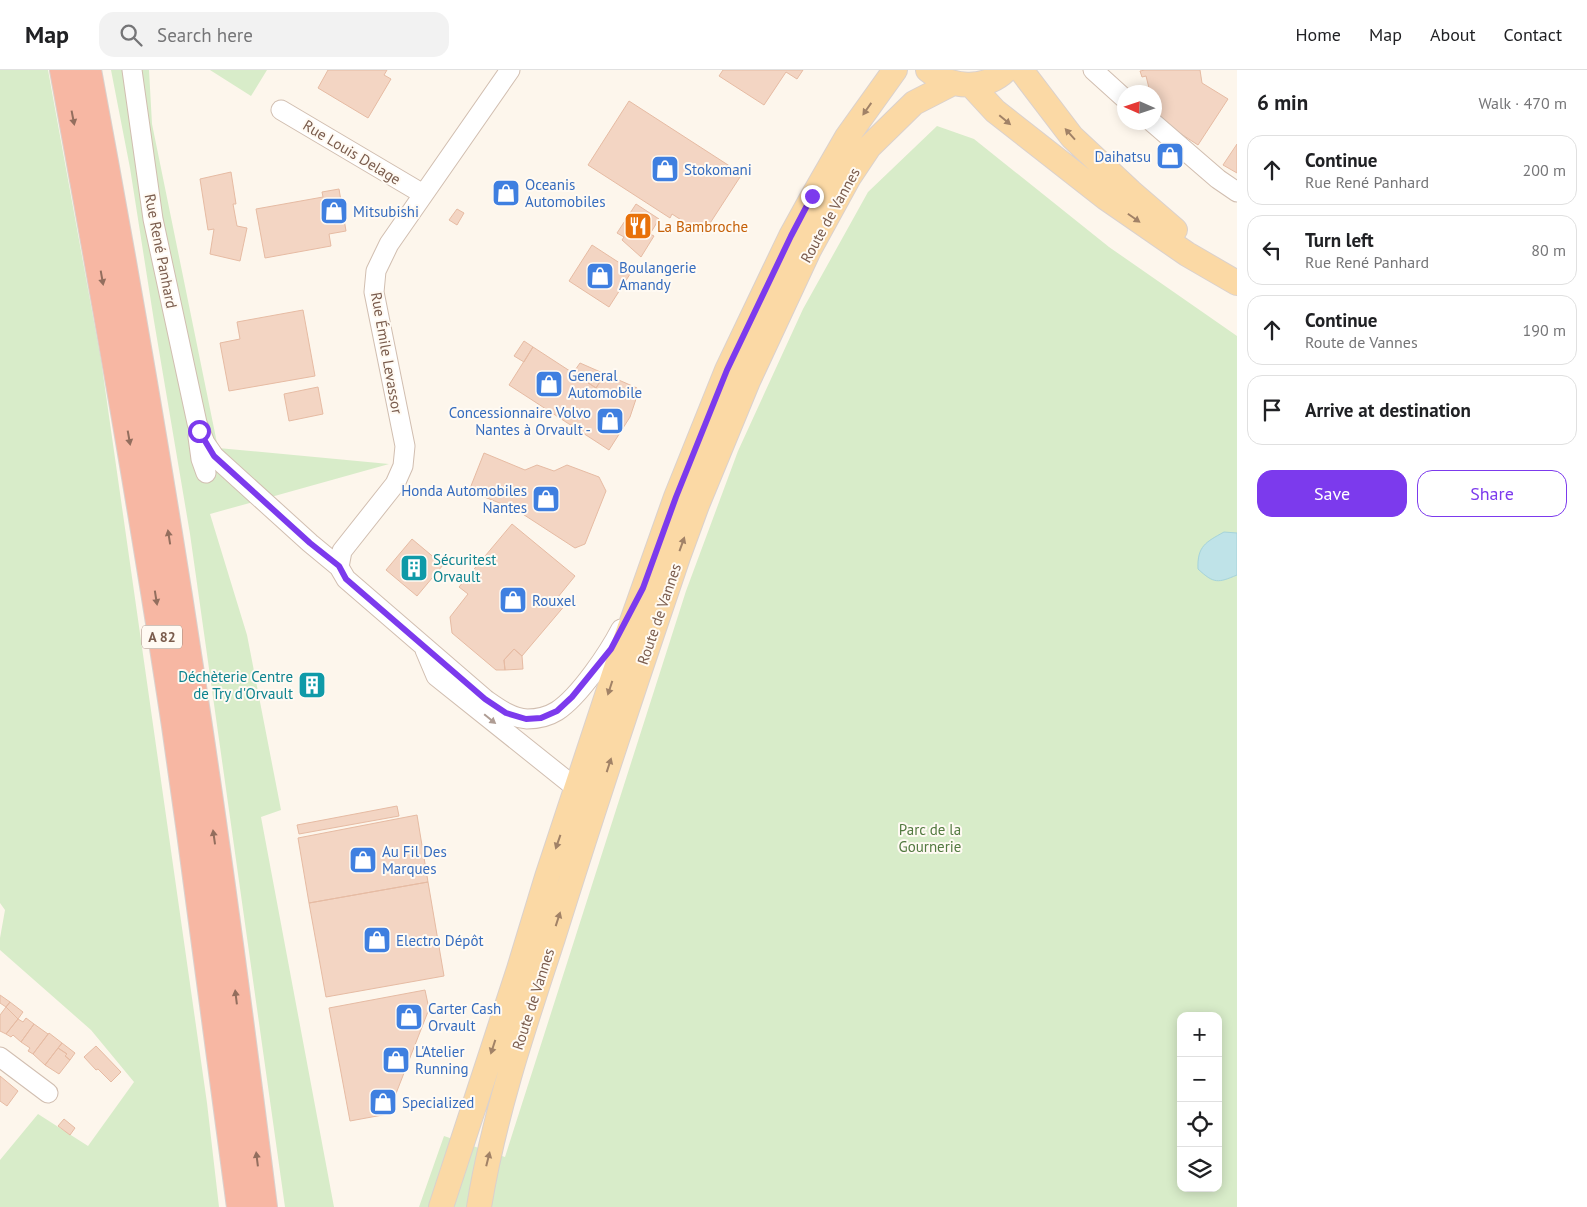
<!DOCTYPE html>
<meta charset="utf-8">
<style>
:root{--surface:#fff;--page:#f2f2f2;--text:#202124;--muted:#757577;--line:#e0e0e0;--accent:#7c3aed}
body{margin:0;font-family:"PT Sans",sans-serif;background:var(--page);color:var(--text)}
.controls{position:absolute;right:15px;bottom:15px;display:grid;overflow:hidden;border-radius:10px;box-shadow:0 2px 12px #0003}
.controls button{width:45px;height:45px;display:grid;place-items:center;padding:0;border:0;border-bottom:1px solid var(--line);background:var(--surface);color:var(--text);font:25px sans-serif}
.compass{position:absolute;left:1117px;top:15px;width:45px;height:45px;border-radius:50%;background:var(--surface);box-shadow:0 2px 12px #0003;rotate:273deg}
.stop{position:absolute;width:15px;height:15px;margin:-11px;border:4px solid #7c3aed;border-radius:50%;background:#fff}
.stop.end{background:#7c3aed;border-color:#fff;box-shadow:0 1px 5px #0008}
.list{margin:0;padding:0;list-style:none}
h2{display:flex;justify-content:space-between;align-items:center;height:65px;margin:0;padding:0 20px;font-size:21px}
h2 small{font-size:16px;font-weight:400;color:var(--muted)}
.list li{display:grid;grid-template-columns:32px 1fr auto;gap:15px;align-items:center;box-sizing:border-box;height:70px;margin:0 10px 10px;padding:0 10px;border:1px solid var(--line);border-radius:15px}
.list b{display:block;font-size:19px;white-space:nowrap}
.list p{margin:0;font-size:16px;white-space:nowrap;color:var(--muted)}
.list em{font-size:16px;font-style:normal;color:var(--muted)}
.actions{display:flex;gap:10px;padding:15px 20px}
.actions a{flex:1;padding:11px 0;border:1px solid var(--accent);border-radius:15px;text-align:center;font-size:18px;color:var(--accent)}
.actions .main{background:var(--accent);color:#fff}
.icon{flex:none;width:28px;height:28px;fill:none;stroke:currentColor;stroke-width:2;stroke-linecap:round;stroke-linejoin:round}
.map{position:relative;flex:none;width:1237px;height:1137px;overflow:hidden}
header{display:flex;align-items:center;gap:30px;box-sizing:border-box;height:70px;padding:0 25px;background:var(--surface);border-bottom:1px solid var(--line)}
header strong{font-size:24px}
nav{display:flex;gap:28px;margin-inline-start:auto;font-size:18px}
.search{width:350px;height:45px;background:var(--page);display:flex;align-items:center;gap:12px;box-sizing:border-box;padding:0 18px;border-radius:15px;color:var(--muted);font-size:19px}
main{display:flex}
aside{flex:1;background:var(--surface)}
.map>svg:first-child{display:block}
.green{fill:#d8ecc9;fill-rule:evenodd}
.water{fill:#bfe3e8;stroke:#a5d3da}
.building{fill:#f3d5c3;stroke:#e6bba3}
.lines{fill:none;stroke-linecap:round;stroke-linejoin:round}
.minor-casing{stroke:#d1beb0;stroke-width:21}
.major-casing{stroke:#dad1cd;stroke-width:26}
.highway-casing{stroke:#dad1cd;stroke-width:30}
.minor{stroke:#fff;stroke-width:19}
.major{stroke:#fbd9a5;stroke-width:24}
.highway{stroke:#f7b7a3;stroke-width:28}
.oneway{fill:#a18267}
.oneway2{fill:#936e5e}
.oneway3{fill:#af9d94}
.route{stroke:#7c3aed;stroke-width:6}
.labels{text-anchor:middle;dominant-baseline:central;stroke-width:4;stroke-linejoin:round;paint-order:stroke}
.shield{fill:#fffaf3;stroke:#a28b7f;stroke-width:1}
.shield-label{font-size:14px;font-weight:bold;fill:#7a5c4d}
.street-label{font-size:15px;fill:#7a5c4d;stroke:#fffaf3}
.shop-label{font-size:15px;fill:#366cbe;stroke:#fffaf3;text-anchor:start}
.food-label{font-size:15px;fill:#c56008;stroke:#fffaf3;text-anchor:start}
.culture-label{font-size:15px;fill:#0d838f;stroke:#fffaf3;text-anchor:start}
.park-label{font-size:15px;fill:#537a41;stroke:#fffaf3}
</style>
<header>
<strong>Map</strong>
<div class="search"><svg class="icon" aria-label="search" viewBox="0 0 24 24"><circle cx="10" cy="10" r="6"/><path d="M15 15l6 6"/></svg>Search here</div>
<nav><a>Home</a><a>Map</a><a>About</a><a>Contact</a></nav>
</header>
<main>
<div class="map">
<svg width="1237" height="1137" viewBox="0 0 1237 1137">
<rect width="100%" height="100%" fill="#fdf6ec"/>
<path class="green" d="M 0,0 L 48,0 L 101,290 L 207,1033 L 219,1137 L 0,1137 L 0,1090 L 38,1044 L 88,1076 L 134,1012 L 91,960 L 0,880 L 0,868 L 5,840 L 0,833 Z
M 111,0 L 149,0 L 152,54 L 218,378 L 389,394 L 210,444 L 247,565 L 281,740 L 261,747 L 334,1137 L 285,1137 L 190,464 L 154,251 L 130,98 Z
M 210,0 L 267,0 L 251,26 Z
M 937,56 L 974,69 L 1109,177 L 1237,266 L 1237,1137 L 419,1137 L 444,1066 L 505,1087 L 686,521 L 738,381 L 803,239 L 868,122 ZM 1181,946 L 1218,946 L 1218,1118 L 1181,1118 Z"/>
<path class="water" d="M 1224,462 L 1237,463 L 1237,505 C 1218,513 1214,514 1198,499 C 1197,476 1206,472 1224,462 Z"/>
<path class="building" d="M 328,0 L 387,0 L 384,5 L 391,9 L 368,48 L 318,18 Z
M 723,0 L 803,0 L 797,9 L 786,2 L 764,35 L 719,6 Z
M 1145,0 L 1200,0 L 1202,13 L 1228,29 L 1198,75 L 1155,47 L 1154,22 L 1150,22 L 1146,6 L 1142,7 L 1140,1 Z
M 629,31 L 742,104 L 703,164 L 672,144 L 670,148 L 588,95 Z
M 1237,74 L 1237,103 L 1223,95 Z
M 231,102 L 236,134 L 233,134 L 237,156 L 247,158 L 240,191 L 210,184 L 214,159 L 208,160 L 200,109 Z
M 339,119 L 346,161 L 329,164 L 331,176 L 265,188 L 256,139 L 323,127 L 322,122 Z
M 636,134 L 659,149 L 650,164 L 654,166 L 641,187 L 622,170 L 624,167 L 617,163 Z
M 457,139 L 464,143 L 457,155 L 449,150 Z
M 592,175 L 632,201 L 609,237 L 569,211 Z
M 303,240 L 315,306 L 229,321 L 220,273 L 240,269 L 237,252 Z
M 524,271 L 533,277 L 524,292 L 514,286 Z
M 533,277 L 596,318 L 605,304 L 637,318 L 636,329 L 630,347 L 609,380 L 509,315 Z
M 580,293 L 605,304 L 596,318 L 573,303 Z
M 318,317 L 323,344 L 289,351 L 284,324 Z
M 484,383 L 525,400 L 537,395 L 554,401 L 567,395 L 599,407 L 606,421 L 585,474 L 575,478 L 515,439 L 469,421 Z
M 512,454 L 575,506 L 558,527 L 566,534 L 522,586 L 514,579 L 504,590 L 505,600 L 496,600 L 452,563 L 450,547 L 468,524 L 459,517 Z
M 412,469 L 443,495 L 417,526 L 386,500 Z
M 514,579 L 522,586 L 523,599 L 505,600 L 504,590 Z
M 317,607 L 322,613 L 306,624 L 302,617 Z
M 397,736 L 399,746 L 299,764 L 297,755 Z
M 417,745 L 428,812 L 309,833 L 298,768 Z
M 428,812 L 444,906 L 326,927 L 309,833 Z
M 425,920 L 429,939 L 388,1044 L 350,1051 L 329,938 Z
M 0,925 L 10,932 L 6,937 L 0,933 Z
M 10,932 L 23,942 L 18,949 L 6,937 Z
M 6,937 L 18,949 L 6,964 L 0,961 L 0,945 Z
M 26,948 L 34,954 L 21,972 L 13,965 L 11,967 L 6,964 L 18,949 L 23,952 Z
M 34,954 L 48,964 L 33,984 L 28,981 L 30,978 L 21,972 Z
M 49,963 L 62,973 L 45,995 L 33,984 Z
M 62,973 L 75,983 L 70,990 L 65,986 L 67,984 L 58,978 Z
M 96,976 L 121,1002 L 111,1012 L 98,999 L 96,1000 L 84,987 Z
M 58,978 L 67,984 L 65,986 L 70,990 L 59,1004 L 45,995 Z
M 0,1006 L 18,1021 L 7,1036 L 0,1031 Z
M 64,1049 L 75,1058 L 70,1065 L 58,1056 Z"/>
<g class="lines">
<defs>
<path id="minor" d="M 132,0 L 153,149 L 197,353 L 205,373 L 214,386 L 310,473 L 339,497 L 346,509 L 485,629 C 498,638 511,648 527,649 C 537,649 549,646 557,641 C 580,626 609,582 621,559
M 1093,0 L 1124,28
M 281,40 L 423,124
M 1152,52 L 1218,109 L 1237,122
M 198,367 L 201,389 L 206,403
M 339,497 L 342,481 L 395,414 L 403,396 L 405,376 L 374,222 L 376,201 L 389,174 L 510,0
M 425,580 L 436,606 L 576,718
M 0,987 L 48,1023"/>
<path id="major" d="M 928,0 C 950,18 985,21 1006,0
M 1021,0 L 1072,67 L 1131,122 L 1175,160
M 971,15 L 995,41 L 1106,128 L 1187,184 L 1237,213
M 441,1137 L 519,899 L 547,807 L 625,571 L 676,427 L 727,300 L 791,166 L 813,126 L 847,67 L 895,0
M 479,1137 C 494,1045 524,956 553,868 C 593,740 635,614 678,487 L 697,435 L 748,311 L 809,180 L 849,107 L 869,77 L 914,33 L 953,13"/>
<path id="highway" d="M 64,0 C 104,218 143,436 176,656 C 199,816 220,976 241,1137
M 87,0 C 125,203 160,406 191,610 C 218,785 241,961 263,1137"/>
</defs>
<use href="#minor" class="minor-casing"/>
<use href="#major" class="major-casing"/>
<use href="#highway" class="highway-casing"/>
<use href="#minor" class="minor"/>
<use href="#major" class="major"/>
<use href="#highway" class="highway"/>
</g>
<defs><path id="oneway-solid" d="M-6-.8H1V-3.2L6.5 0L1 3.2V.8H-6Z" transform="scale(1.25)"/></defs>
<g class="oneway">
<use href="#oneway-solid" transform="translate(867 39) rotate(125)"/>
<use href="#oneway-solid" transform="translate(1005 50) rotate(40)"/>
<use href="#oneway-solid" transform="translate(1070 64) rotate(-132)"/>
<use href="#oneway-solid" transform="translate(1134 148) rotate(35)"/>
<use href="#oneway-solid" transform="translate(682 474) rotate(-70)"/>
<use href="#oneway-solid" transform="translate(610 618) rotate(108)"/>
<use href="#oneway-solid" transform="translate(609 695) rotate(-72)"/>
<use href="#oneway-solid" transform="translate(558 772) rotate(109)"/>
<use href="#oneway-solid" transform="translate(558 849) rotate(-72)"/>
<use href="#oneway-solid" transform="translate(493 977) rotate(108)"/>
<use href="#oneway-solid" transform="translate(488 1089) rotate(-76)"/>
</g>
<g class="oneway2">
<use href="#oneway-solid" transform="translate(73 48) rotate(79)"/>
<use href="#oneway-solid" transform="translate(102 208) rotate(80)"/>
<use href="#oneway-solid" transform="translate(129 368) rotate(80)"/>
<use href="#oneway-solid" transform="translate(169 467) rotate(-99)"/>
<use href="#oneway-solid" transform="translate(156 528) rotate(81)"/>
<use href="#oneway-solid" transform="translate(214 767) rotate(-98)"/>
<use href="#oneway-solid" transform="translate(236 927) rotate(-97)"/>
<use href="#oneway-solid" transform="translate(257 1089) rotate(-97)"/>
</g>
<use class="oneway3" href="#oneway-solid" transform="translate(490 649) rotate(39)"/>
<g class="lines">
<path class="route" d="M 199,361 L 214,386 L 310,473 L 339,496 L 346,509 L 485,629 L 506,643 L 526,649 L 541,648 L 557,641 L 572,627 L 611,579 L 643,518 L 676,427 L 727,300 L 791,166 L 812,126"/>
</g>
<defs>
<symbol id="shop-square" viewBox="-11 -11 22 22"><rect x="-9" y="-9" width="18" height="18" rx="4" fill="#3f7fe0" stroke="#fffaf3"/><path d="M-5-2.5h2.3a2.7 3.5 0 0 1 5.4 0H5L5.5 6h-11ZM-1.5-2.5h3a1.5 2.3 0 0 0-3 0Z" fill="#fff"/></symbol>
<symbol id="restaurant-square" viewBox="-11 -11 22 22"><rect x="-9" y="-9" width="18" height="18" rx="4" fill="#e8710a" stroke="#fffaf3"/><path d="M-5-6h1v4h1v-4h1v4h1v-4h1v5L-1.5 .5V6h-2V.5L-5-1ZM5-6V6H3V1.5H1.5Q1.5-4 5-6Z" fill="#fff"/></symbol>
<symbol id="building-square" viewBox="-11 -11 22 22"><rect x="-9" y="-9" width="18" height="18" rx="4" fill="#0f9aa8" stroke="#fffaf3"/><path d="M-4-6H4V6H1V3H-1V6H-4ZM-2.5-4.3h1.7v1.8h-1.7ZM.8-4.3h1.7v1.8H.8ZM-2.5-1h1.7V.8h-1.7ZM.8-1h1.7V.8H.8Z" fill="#fff"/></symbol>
</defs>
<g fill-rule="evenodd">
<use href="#shop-square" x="1154" y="70" width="32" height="32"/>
<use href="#shop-square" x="649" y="83" width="32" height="32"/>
<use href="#shop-square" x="490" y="107" width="32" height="32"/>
<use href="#shop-square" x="318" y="125" width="32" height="32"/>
<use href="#restaurant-square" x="622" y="140" width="32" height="32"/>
<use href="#shop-square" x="584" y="190" width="32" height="32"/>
<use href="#shop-square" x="533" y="298" width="32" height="32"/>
<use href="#shop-square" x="594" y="335" width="32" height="32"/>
<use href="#shop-square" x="530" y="413" width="32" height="32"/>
<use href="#building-square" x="398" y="482" width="32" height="32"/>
<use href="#shop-square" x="497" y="514" width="32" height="32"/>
<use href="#building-square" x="296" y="599" width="32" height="32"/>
<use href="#shop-square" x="347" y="774" width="32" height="32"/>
<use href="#shop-square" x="361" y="854" width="32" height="32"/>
<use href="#shop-square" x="393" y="931" width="32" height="32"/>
<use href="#shop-square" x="380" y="974" width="32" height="32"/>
<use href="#shop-square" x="367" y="1016" width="32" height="32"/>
</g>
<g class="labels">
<rect class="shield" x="142" y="555.5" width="40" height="23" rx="4"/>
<g class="shield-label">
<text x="162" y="567">A 82</text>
</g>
<g class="street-label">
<text transform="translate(352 82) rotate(31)">Rue Louis Delage</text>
<text transform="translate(830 145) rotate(-61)">Route de Vannes</text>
<text transform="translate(161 181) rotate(79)">Rue René Panhard</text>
<text transform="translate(387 283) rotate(80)">Rue Émile Levassor</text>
<text transform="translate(659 544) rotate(-71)">Route de Vannes</text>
<text transform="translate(533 929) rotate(-72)">Route de Vannes</text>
</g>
<g class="shop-label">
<text x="1151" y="86" text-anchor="end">Daihatsu</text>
<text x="684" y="99">Stokomani</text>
<text x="525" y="114">Oceanis<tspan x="525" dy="17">Automobiles</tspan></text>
<text x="353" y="141">Mitsubishi</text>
<text x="619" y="197">Boulangerie<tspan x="619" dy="17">Amandy</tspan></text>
<text x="568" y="305">General<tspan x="568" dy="17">Automobile</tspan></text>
<text x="591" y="342" text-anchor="end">Concessionnaire Volvo<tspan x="591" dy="17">Nantes à Orvault -</tspan></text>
<text x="527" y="420" text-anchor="end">Honda Automobiles<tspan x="527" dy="17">Nantes</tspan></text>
<text x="532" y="530">Rouxel</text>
<text x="382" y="781">Au Fil Des<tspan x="382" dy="17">Marques</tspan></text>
<text x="396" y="870">Electro Dépôt</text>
<text x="428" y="938">Carter Cash<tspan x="428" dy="17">Orvault</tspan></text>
<text x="415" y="981">L'Atelier<tspan x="415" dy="17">Running</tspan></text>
<text x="402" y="1032">Specialized</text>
</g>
<g class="food-label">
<text x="657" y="156">La Bambroche</text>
</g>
<g class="culture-label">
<text x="433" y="489">Sécuritest<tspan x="433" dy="17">Orvault</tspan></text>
<text x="293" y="606" text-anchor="end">Déchèterie Centre<tspan x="293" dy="17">de Try d'Orvault</tspan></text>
</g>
<g class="park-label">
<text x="930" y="759">Parc de la<tspan x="930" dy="17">Gournerie</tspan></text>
</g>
</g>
</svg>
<div class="controls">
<button>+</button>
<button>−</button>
<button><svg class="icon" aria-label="locate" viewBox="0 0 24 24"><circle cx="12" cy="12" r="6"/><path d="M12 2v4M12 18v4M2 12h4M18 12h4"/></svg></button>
<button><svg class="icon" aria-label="layers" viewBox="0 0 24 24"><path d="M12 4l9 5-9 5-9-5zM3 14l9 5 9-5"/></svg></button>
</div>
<svg class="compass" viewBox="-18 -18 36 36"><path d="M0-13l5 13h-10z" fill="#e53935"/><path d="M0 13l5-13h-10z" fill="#757577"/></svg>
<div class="stop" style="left:199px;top:361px"></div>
<div class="stop end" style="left:812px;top:126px"></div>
</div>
<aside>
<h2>6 min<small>Walk · 470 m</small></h2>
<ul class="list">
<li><svg class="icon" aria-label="ahead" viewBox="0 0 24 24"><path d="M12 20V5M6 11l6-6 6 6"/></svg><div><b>Continue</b><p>Rue René Panhard</p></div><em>200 m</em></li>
<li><svg class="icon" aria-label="left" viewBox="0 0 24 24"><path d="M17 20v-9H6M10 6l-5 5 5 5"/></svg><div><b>Turn left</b><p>Rue René Panhard</p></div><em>80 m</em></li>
<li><svg class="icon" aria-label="ahead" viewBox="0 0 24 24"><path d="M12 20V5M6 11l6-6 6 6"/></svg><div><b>Continue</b><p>Route de Vannes</p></div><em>190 m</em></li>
<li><svg class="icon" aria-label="arrive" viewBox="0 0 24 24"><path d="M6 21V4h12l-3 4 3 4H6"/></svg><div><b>Arrive at destination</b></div></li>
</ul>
<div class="actions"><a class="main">Save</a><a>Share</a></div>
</aside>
</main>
